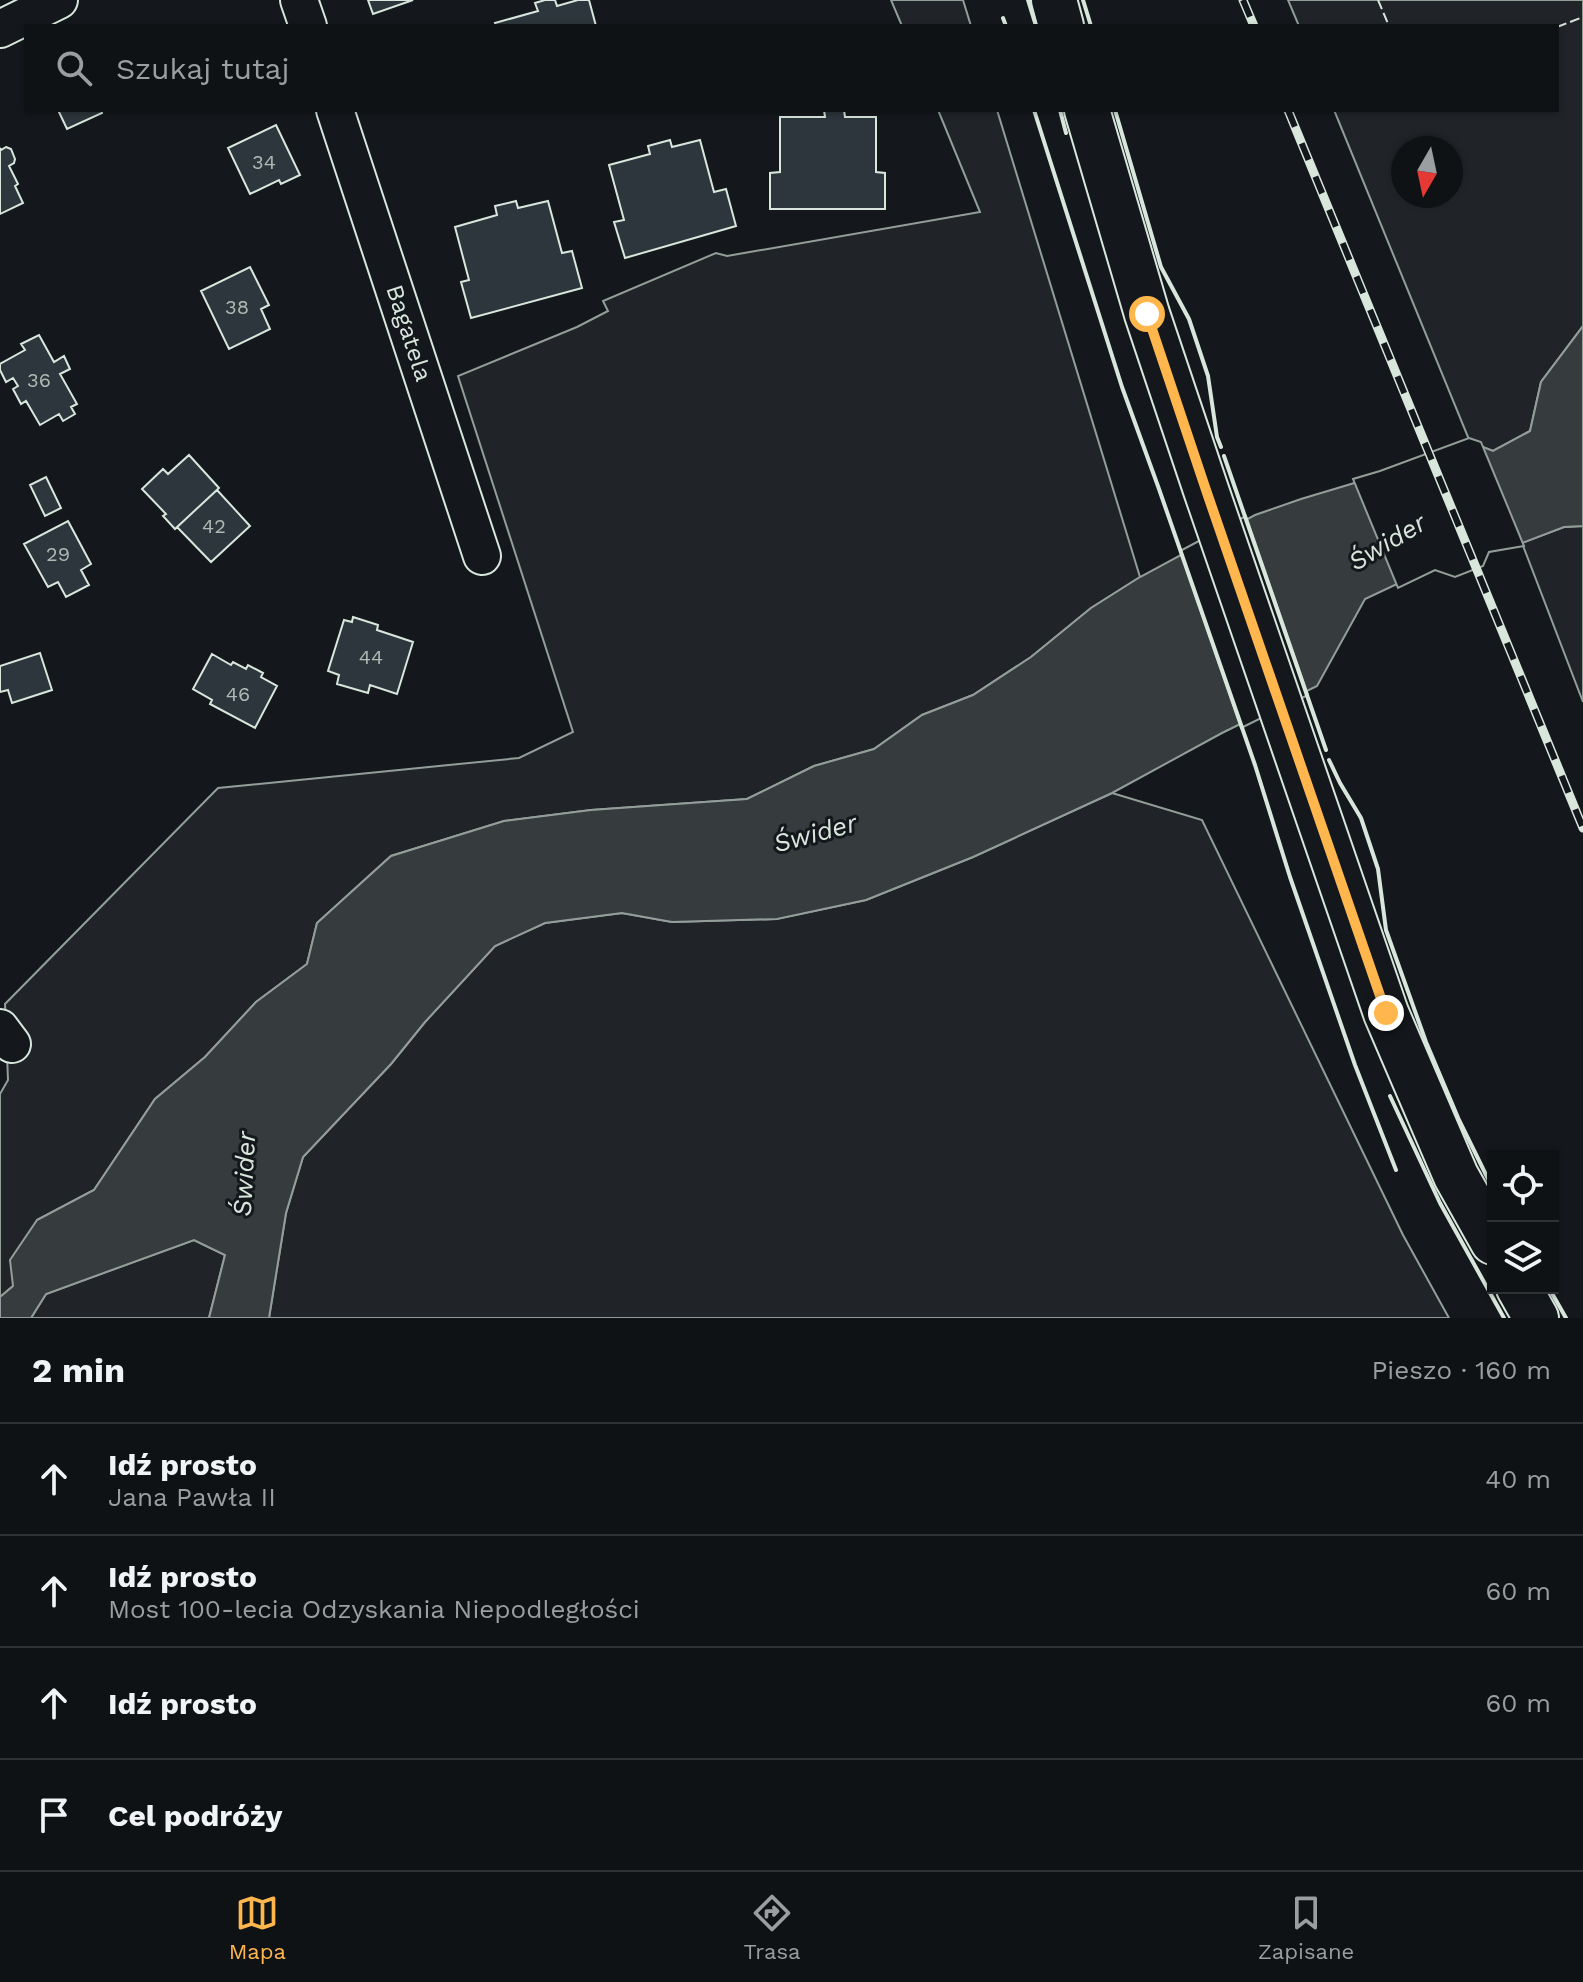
<!DOCTYPE html>
<html lang="pl">
<meta charset="utf-8">
<style>
:root{--surface:#0f1215;--page:#181b1e;--text:#f1f3f6;--muted:#9b9ea0;--line:#2f3234;--accent:#ffb74d}
body{margin:0;font-family:"Work Sans",sans-serif;background:var(--page);color:var(--text)}
.controls{position:absolute;right:24px;bottom:24px;display:grid;overflow:hidden;border-radius:0px;box-shadow:0 2px 6px #0004}
.controls button{width:72px;height:72px;display:grid;place-items:center;padding:0;border:0;border-bottom:2px solid var(--line);background:var(--surface);color:var(--text);font:40px sans-serif}
.compass{position:absolute;left:1391px;top:136px;width:72px;height:72px;border-radius:50%;background:var(--surface);box-shadow:0 2px 6px #0004;rotate:189deg}
.stop{position:absolute;width:24px;height:24px;margin:-18px;border:6px solid #ffb74d;border-radius:50%;background:#fff}
.stop.end{background:#ffb74d;border-color:#fff;box-shadow:0 2px 8px #0008}
.list{margin:0;padding:0;list-style:none}
h2{display:flex;justify-content:space-between;align-items:center;height:104px;margin:0;padding:0 32px;font-size:34px}
h2 small{font-size:26px;font-weight:400;color:var(--muted)}
.list li{display:grid;grid-template-columns:52px 1fr auto;gap:24px;align-items:center;box-sizing:border-box;height:112px;padding:0 32px;border-top:2px solid var(--line)}
.list b{display:block;font-size:30px;white-space:nowrap}
.list p{margin:0;font-size:26px;white-space:nowrap;color:var(--muted)}
.list em{font-size:26px;font-style:normal;color:var(--muted)}
.icon{flex:none;width:44px;height:44px;fill:none;stroke:currentColor;stroke-width:2;stroke-linecap:round;stroke-linejoin:round}
.map{position:relative;flex:none;width:1583px;height:1318px;overflow:hidden}
.search{position:absolute;background:var(--surface);box-shadow:0 2px 6px #0004;left:24px;right:24px;top:24px;height:88px;display:flex;align-items:center;gap:20px;box-sizing:border-box;padding:0 28px;border-radius:0px;color:var(--muted);font-size:30px}
.sheet{height:552px;background:var(--surface)}
nav{display:flex;justify-content:space-around;align-items:center;box-sizing:border-box;height:112px;border-top:2px solid var(--line);background:var(--surface);font-size:22px;color:var(--muted)}
nav a{display:grid;justify-items:center;gap:4px}
nav .on{color:var(--accent)}
.map>svg:first-child{display:block}
.green{fill:#202428;stroke:#939e99;stroke-width:2;fill-rule:evenodd}
.water{fill:#363b3e;stroke:#939e99;stroke-width:2}
.pier{fill:#14181c;stroke:#939e99;stroke-width:2}
.building{fill:#2c363c;stroke:#d8e6dc;stroke-width:2}
.lines{fill:none;stroke-linecap:round;stroke-linejoin:round}
.minor-casing{stroke:#d8e6dc;stroke-width:40}
.major-casing{stroke:#d8e6dc;stroke-width:48}
.minor{stroke:#14181c;stroke-width:36}
.major{stroke:#14181c;stroke-width:44}
.rail-casing{stroke:#d8e6dc;stroke-width:9}
.rail{stroke:#14181c;stroke-width:6;stroke-dasharray:18;stroke-linecap:butt}
.fence{stroke:#d8e6dc;stroke-width:2;stroke-dasharray:10 4;stroke-linecap:butt}
.wall{stroke:#d8e6dc;stroke-width:4}
.route{stroke:#ffb74d;stroke-width:10}
.labels{text-anchor:middle;dominant-baseline:central;stroke-width:6;stroke-linejoin:round;paint-order:stroke}
.number-label{font-size:20px;fill:#adbab4}
.street-label{font-size:24px;fill:#d8e6dc;stroke:#14181c}
.water-label{font-size:26px;font-style:italic;fill:#d8e6dc;stroke:#14181c}
</style>
<div class="map">
<svg width="1583" height="1318" viewBox="0 0 1583 1318">
<rect width="100%" height="100%" fill="#14181c"/>
<path class="green" d="M 891,0 L 963,0 L 971,26 L 902,26 Z
M 1288,0 L 1583,0 L 1583,326 L 1541,382 L 1530,431 L 1493,451 L 1470,442 L 1334,110 L 1557,110 L 1557,26 L 1299,26 ZM 1403,148 L 1451,148 L 1451,196 L 1403,196 Z
M 938,110 L 997,110 L 1140,577 L 1091,608 L 1031,657 L 973,695 L 922,715 L 874,749 L 814,766 L 747,799 L 591,810 L 504,821 L 391,856 L 317,923 L 307,964 L 256,1002 L 205,1057 L 155,1099 L 94,1190 L 37,1220 L 13,1286 L 0,1297 L 0,1094 L 8,1080 L 5,1004 L 218,788 L 519,758 L 573,732 L 458,376 L 577,327 L 608,311 L 603,301 L 716,253 L 727,256 L 980,212 Z
M 1583,526 L 1583,702 L 1522,543 L 1564,527 Z
M 1112,793 L 1202,820 L 1403,1235 L 1449,1318 L 269,1318 L 286,1213 L 303,1157 L 391,1064 L 425,1022 L 495,946 L 545,923 L 622,913 L 672,922 L 776,919 L 866,900 L 973,857 Z
M 194,1240 L 225,1255 L 209,1318 L 31,1318 L 46,1294 Z"/>
<path class="water" d="M 1583,326 L 1583,526 L 1564,527 L 1522,543 L 1435,566 L 1365,599 L 1317,686 L 1222,733 L 1112,793 L 973,857 L 866,900 L 777,919 L 672,922 L 622,913 L 545,923 L 495,946 L 425,1022 L 391,1064 L 303,1157 L 286,1213 L 269,1318 L 209,1318 L 225,1255 L 194,1240 L 46,1294 L 31,1318 L 0,1318 L 0,1297 L 13,1286 L 10,1260 L 37,1220 L 94,1190 L 155,1099 L 205,1057 L 256,1002 L 307,964 L 317,923 L 391,856 L 504,821 L 591,810 L 747,799 L 814,766 L 874,749 L 922,715 L 973,695 L 1031,657 L 1091,608 L 1140,577 L 1255,515 L 1301,499 L 1381,475 L 1470,442 L 1493,451 L 1530,431 L 1541,382 Z"/>
<path class="pier" d="M 1469,438 L 1481,442 L 1524,546 L 1489,552 L 1483,566 L 1455,577 L 1435,570 L 1398,588 L 1353,479 L 1380,471 Z
M 1246,516 L 1308,695 L 1241,728 L 1180,551 Z"/>
<path class="building" d="M 368,0 L 413,0 L 373,14 Z
M 545,0 L 555,0 L 557,6 L 578,0 L 589,0 L 596,26 L 496,26 L 495,23 L 538,11 L 535,3 Z
M 58,110 L 101,110 L 102,113 L 67,129 Z
M 824,110 L 844,110 L 845,117 L 876,117 L 876,172 L 885,173 L 885,209 L 770,209 L 770,173 L 780,172 L 780,117 L 825,117 Z
M 276,125 L 300,175 L 281,184 L 279,180 L 250,194 L 228,148 Z
M 670,140 L 672,147 L 700,140 L 714,192 L 726,189 L 736,226 L 625,258 L 614,222 L 624,220 L 609,165 L 650,154 L 648,146 Z
M 6,147 L 11,149 L 15,159 L 14,163 L 9,166 L 18,184 L 15,186 L 23,203 L 0,214 L 0,148 L 1,150 Z
M 516,201 L 518,208 L 548,201 L 562,253 L 572,251 L 582,288 L 471,318 L 461,282 L 469,280 L 455,227 L 497,215 L 495,206 Z
M 250,267 L 269,305 L 261,309 L 270,329 L 229,349 L 201,291 Z
M 39,335 L 54,362 L 64,356 L 70,369 L 60,374 L 77,404 L 71,407 L 75,414 L 63,421 L 59,414 L 40,425 L 26,401 L 21,404 L 13,389 L 18,386 L 13,378 L 6,382 L 0,370 L 0,364 L 25,350 L 21,344 Z
M 189,455 L 219,488 L 175,529 L 163,516 L 166,514 L 142,489 L 163,469 L 168,474 Z
M 46,477 L 61,508 L 45,516 L 30,485 Z
M 217,490 L 250,526 L 211,562 L 177,527 Z
M 68,521 L 91,564 L 81,570 L 89,585 L 66,597 L 58,582 L 48,587 L 24,544 Z
M 353,617 L 378,625 L 377,630 L 413,642 L 397,694 L 370,685 L 368,693 L 337,684 L 339,675 L 328,671 L 344,620 L 352,622 Z
M 40,653 L 52,690 L 12,703 L 8,690 L 0,692 L 0,666 Z
M 212,654 L 231,665 L 233,662 L 246,669 L 248,665 L 263,673 L 261,677 L 277,686 L 255,728 L 210,704 L 212,700 L 193,689 Z"/>
<g class="lines">
<defs>
<path id="minor" d="M 299,0 L 308,26
M 0,29 L 59,0
M 335,110 L 482,556
M 0,1028 L 12,1044"/>
<path id="major" d="M 1054,0 L 1061,26
M 1087,110 L 1147,314 L 1206,490 L 1386,1013 L 1456,1176 L 1493,1242
M 1519,1288 L 1536,1318"/>
</defs>
<use href="#minor" class="minor-casing"/>
<use href="#major" class="major-casing"/>
<use href="#minor" class="minor"/>
<use href="#major" class="major"/>
<defs>
<path id="rail" d="M 1243,0 L 1254,26
M 1288,110 L 1583,828"/>
</defs>
<use href="#rail" class="rail-casing"/>
<use href="#rail" class="rail"/>
<path class="fence" d="M 1378,0 L 1389,26
M 1557,27 L 1583,17"/>
<path class="wall" d="M 1028,0 L 1036,26
M 1083,0 L 1091,26
M 1003,18 L 1006,26
M 1034,110 L 1122,387 L 1159,489 L 1255,765 L 1290,877 L 1355,1065 L 1396,1170
M 1060,110 L 1066,133
M 1115,110 L 1161,267 L 1189,319 L 1208,376 L 1217,437 L 1221,447
M 1224,456 L 1326,750
M 1329,760 L 1340,783 L 1361,818 L 1378,869 L 1386,930 L 1426,1042 L 1459,1120 L 1493,1189
M 1390,1096 L 1440,1203 L 1504,1318
M 1549,1288 L 1566,1318"/>
</g>
<g class="lines">
<path class="route" d="M 1147,314 L 1206,490 L 1386,1013"/>
</g>
<g class="labels">
<g class="number-label">
<text x="264" y="162">34</text>
<text x="237" y="307">38</text>
<text x="39" y="380">36</text>
<text x="214" y="526">42</text>
<text x="58" y="554">29</text>
<text x="371" y="657">44</text>
<text x="238" y="694">46</text>
</g>
<g class="street-label">
<text transform="translate(409 333) rotate(72)">Bagatela</text>
</g>
<g class="water-label">
<text transform="translate(1387 542) rotate(-31)">Świder</text>
<text transform="translate(815 833) rotate(-15)">Świder</text>
<text transform="translate(244 1174) rotate(-87)">Świder</text>
</g>
</g>
</svg>
<div class="controls">
<button><svg class="icon" aria-label="locate" viewBox="0 0 24 24"><circle cx="12" cy="12" r="6"/><path d="M12 2v4M12 18v4M2 12h4M18 12h4"/></svg></button>
<button><svg class="icon" aria-label="layers" viewBox="0 0 24 24"><path d="M12 4l9 5-9 5-9-5zM3 14l9 5 9-5"/></svg></button>
</div>
<svg class="compass" viewBox="-18 -18 36 36"><path d="M0-13l5 13h-10z" fill="#e53935"/><path d="M0 13l5-13h-10z" fill="#9b9ea0"/></svg>
<div class="stop" style="left:1147px;top:314px"></div>
<div class="stop end" style="left:1386px;top:1013px"></div>
<div class="search"><svg class="icon" aria-label="search" viewBox="0 0 24 24"><circle cx="10" cy="10" r="6"/><path d="M15 15l6 6"/></svg>Szukaj tutaj</div>
</div>
<section class="sheet">
<h2>2 min<small>Pieszo · 160 m</small></h2>
<ul class="list">
<li><svg class="icon" aria-label="ahead" viewBox="0 0 24 24"><path d="M12 20V5M6 11l6-6 6 6"/></svg><div><b>Idź prosto</b><p>Jana Pawła II</p></div><em>40 m</em></li>
<li><svg class="icon" aria-label="ahead" viewBox="0 0 24 24"><path d="M12 20V5M6 11l6-6 6 6"/></svg><div><b>Idź prosto</b><p>Most 100-lecia Odzyskania Niepodległości</p></div><em>60 m</em></li>
<li><svg class="icon" aria-label="ahead" viewBox="0 0 24 24"><path d="M12 20V5M6 11l6-6 6 6"/></svg><div><b>Idź prosto</b></div><em>60 m</em></li>
<li><svg class="icon" aria-label="arrive" viewBox="0 0 24 24"><path d="M6 21V4h12l-3 4 3 4H6"/></svg><div><b>Cel podróży</b></div></li>
</ul>
</section>
<nav>
<a class="on"><svg class="icon" aria-label="map" viewBox="0 0 24 24"><path d="M3 6l6-2 6 2 6-2v14l-6 2-6-2-6 2zM9 4v14M15 6v14"/></svg>Mapa</a>
<a><svg class="icon" aria-label="directions" viewBox="0 0 24 24"><path d="M12 3l9 9-9 9-9-9zM9 14v-3h6M13 9l2 2-2 2"/></svg>Trasa</a>
<a><svg class="icon" aria-label="saved" viewBox="0 0 24 24"><path d="M7 4h10v16l-5-4-5 4z"/></svg>Zapisane</a>
</nav>
